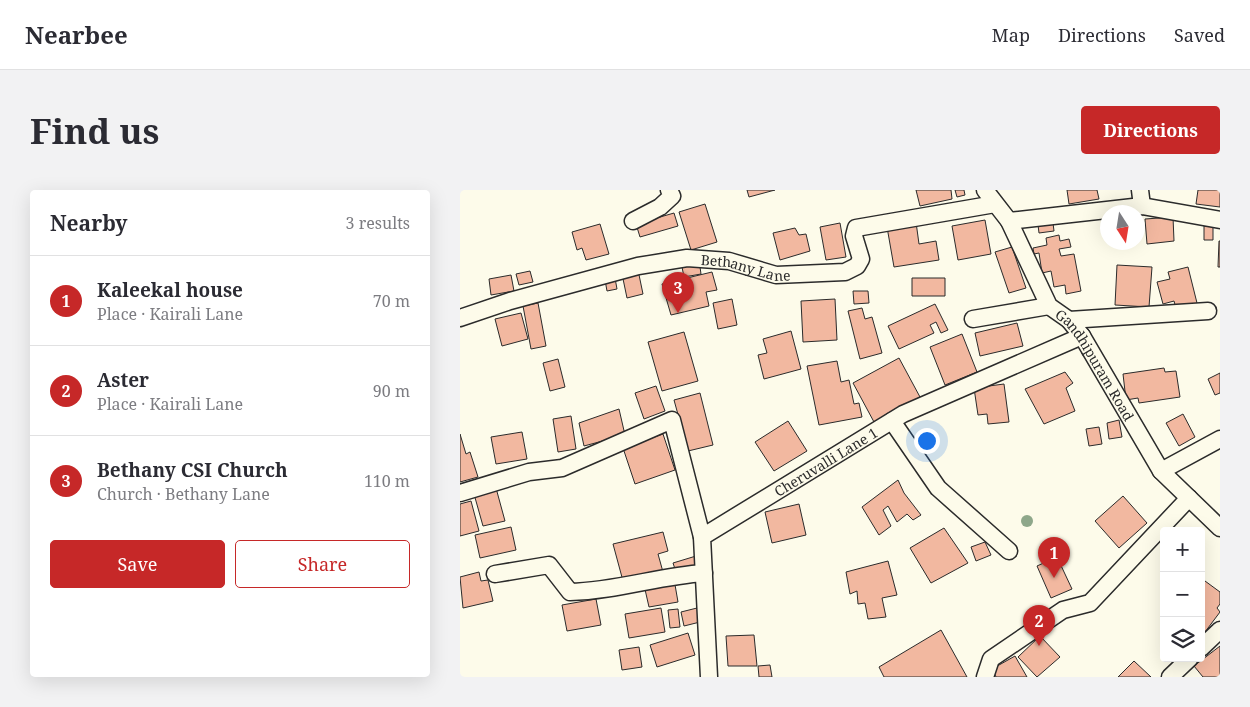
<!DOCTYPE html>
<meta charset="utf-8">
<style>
:root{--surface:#fff;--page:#f2f2f3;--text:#2b2b33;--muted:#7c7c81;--line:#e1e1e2;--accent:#c62828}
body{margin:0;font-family:"Noto Serif",serif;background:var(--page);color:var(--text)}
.controls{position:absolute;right:15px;bottom:15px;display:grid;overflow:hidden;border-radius:5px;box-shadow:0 5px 20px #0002}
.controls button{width:45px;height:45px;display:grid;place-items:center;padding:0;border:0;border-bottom:1px solid var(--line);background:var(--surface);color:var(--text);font:25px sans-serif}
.compass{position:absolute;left:640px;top:15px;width:45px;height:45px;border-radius:50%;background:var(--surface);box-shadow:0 5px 20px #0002;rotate:168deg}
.you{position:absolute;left:466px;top:250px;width:18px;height:18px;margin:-12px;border:4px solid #fff;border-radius:50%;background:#1a73e8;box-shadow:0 0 0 8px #1a73e833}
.badge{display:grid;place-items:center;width:32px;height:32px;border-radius:50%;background:var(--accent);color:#fff;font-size:16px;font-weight:700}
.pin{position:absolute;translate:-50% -41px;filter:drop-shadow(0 1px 2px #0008)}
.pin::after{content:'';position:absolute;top:26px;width:18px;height:15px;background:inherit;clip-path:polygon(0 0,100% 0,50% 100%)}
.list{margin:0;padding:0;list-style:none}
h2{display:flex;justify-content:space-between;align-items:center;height:65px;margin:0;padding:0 20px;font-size:21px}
h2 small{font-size:16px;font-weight:400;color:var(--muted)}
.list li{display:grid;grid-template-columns:32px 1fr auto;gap:15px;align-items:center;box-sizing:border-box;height:90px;padding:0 20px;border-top:1px solid var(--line)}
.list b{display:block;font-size:19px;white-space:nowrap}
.list p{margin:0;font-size:16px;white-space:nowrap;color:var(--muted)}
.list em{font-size:16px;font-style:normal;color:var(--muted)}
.actions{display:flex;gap:10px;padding:15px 20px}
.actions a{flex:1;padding:11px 0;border:1px solid var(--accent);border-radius:5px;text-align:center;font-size:18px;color:var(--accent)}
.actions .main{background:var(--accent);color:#fff}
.icon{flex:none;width:28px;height:28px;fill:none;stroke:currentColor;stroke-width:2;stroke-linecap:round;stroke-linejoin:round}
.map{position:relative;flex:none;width:760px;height:487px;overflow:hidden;border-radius:5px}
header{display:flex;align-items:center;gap:30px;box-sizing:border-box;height:70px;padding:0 25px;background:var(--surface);border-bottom:1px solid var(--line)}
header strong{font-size:24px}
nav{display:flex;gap:28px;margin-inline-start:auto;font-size:18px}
.intro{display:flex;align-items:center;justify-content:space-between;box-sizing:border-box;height:120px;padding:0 30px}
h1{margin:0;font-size:35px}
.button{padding:12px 22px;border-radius:5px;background:var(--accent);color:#fff;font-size:18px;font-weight:700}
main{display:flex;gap:30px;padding:0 30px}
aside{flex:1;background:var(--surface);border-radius:5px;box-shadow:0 5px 20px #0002}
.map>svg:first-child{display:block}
.building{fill:#f2b8a0;stroke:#2b2b2b}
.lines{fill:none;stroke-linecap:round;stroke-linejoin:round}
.street-casing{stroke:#2b2b2b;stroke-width:19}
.street{stroke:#fdfbea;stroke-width:16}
.tree{fill:#8ea78a}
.labels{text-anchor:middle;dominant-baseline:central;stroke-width:4;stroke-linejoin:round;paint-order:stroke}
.street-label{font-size:14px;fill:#2b2b2b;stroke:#fdfbea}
</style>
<header>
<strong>Nearbee</strong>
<nav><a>Map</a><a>Directions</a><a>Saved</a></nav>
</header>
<div class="intro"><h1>Find us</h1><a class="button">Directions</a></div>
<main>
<aside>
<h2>Nearby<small>3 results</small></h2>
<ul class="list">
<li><span class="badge">1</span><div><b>Kaleekal house</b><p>Place · Kairali Lane</p></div><em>70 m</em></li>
<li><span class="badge">2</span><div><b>Aster</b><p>Place · Kairali Lane</p></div><em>90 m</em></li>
<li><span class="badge">3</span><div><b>Bethany CSI Church</b><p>Church · Bethany Lane</p></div><em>110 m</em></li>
</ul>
<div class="actions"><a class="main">Save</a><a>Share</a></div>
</aside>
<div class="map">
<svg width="760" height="487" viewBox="0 0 760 487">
<rect width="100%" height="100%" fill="#fdfbea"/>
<path class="building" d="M 287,0 L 315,0 L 289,7 Z
M 456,0 L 491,0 L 492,9 L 460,16 Z
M 495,0 L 504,0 L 505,5 L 497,7 Z
M 607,0 L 637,0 L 639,9 L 609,14 Z
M 738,0 L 760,0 L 760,17 L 736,14 Z
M 245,14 L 257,52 L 231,60 L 219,22 Z
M 214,23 L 218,36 L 180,47 L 176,34 Z
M 713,27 L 714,51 L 687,54 L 685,29 Z
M 525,30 L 531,64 L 498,70 L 492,36 Z
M 456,32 L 459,54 L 476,51 L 479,70 L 434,77 L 427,37 Z
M 380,33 L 386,67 L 366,70 L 360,37 Z
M 593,33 L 594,41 L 579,43 L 578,35 Z
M 140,34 L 149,64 L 126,70 L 122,58 L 117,60 L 112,42 Z
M 744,36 L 753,36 L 753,50 L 744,50 Z
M 335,38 L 339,45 L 346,44 L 350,61 L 320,70 L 313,43 Z
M 599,45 L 600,51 L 609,49 L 611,57 L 599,59 L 601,66 L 614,64 L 621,101 L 606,104 L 605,95 L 594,97 L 591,81 L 582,83 L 579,63 L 574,64 L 573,58 L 587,55 L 586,48 Z
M 759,51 L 760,51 L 760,77 L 758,77 Z
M 552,57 L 566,98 L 549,103 L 535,62 Z
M 239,70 L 241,84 L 224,87 L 221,72 Z
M 657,75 L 692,77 L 689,117 L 655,115 Z
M 728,77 L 738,117 L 717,122 L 714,111 L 703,114 L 697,92 L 710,89 L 708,82 Z
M 178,80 L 183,104 L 167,108 L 162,84 Z
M 70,81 L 73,92 L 59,95 L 56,84 Z
M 252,82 L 257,100 L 246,102 L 249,116 L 211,125 L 202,94 Z
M 51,85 L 54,101 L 31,105 L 29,89 Z
M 155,88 L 157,99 L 147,101 L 145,90 Z
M 452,88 L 485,88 L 485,106 L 452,106 Z
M 393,101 L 408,101 L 409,113 L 394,114 Z
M 272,109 L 277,135 L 258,139 L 253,113 Z
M 375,109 L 377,150 L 343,152 L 341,111 Z
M 78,113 L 86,156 L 71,159 L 63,116 Z
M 475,114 L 488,140 L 481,143 L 476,132 L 470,135 L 474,143 L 439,159 L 428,136 Z
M 402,118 L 405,129 L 412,127 L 422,163 L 400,169 L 388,121 Z
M 61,123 L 68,149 L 42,156 L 35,129 Z
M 557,133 L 563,156 L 520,166 L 515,143 Z
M 331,141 L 341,179 L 304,189 L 298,165 L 307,163 L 303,149 Z
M 224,142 L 238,191 L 202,201 L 188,152 Z
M 502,144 L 517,182 L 485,195 L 470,157 Z
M 439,168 L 460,207 L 414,232 L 393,193 Z
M 98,169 L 105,197 L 90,201 L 83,173 Z
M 377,171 L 381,192 L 389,190 L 394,214 L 399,213 L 402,227 L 359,235 L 347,176 Z
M 704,178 L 705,182 L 716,181 L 720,207 L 679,213 L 678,208 L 666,210 L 663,184 Z
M 605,182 L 613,193 L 606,198 L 615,221 L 584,234 L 565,199 Z
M 760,183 L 760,203 L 755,205 L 748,189 Z
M 544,194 L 549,232 L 528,234 L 527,224 L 518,225 L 514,198 Z
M 196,196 L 205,221 L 184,229 L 175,203 Z
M 240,203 L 253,255 L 228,261 L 214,210 Z
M 159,219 L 165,245 L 124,256 L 119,233 Z
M 723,224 L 735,247 L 719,256 L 706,233 Z
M 111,226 L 116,259 L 98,262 L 93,229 Z
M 659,230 L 662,247 L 649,249 L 647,233 Z
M 328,231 L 347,261 L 314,281 L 295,252 Z
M 639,237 L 642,254 L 629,256 L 626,239 Z
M 62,242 L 67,269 L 36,274 L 31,247 Z
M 0,244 L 6,264 L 10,262 L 18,287 L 0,292 Z
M 203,244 L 215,280 L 175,294 L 163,258 Z
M 438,290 L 444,303 L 461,325 L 453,330 L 447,324 L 437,332 L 428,316 L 423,320 L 431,336 L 419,345 L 402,317 Z
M 36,298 L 45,331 L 23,336 L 14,304 Z
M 663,306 L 687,333 L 659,358 L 635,331 Z
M 11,311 L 19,341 L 0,346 L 0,314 Z
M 339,314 L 346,345 L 312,353 L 305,322 Z
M 51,337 L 56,360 L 20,368 L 15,345 Z
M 484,338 L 508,373 L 471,393 L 450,358 Z
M 203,342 L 208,361 L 198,364 L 203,382 L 163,391 L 153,354 Z
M 525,352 L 531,365 L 516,371 L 511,357 Z
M 236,366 L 239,375 L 216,382 L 213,373 Z
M 597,367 L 612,399 L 591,408 L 577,376 Z
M 428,371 L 437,405 L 422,408 L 426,427 L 408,429 L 405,413 L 398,414 L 397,401 L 390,404 L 386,382 Z
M 19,382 L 21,391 L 28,390 L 33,411 L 3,418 L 0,387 Z
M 214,389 L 218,412 L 189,417 L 184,395 Z
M 745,391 L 760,402 L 760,414 L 757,418 L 760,422 L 745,442 L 741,440 L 741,396 Z
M 136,409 L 141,435 L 107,441 L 102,415 Z
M 241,417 L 244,431 L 224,436 L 221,422 Z
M 201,418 L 205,442 L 169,448 L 165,424 Z
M 218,419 L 220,437 L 210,438 L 208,420 Z
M 481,440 L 507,487 L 424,487 L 419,477 Z
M 228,443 L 235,465 L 197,477 L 190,455 Z
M 294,445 L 297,476 L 268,476 L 266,446 Z
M 580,446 L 600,467 L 577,487 L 558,467 Z
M 760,456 L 760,487 L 743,487 L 734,476 Z
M 179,457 L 182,477 L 162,480 L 159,460 Z
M 555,466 L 567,487 L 536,487 L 532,479 Z
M 674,471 L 691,487 L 658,487 Z
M 310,475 L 312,487 L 299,487 L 298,476 Z"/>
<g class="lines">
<defs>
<g id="street">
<path id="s1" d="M 525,0 L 549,31 L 589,116 L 609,130 L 622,146 L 701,281 L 760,338"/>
<path d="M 680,0 L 682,16"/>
<path d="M 173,31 L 200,17 L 212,6 L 209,0"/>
<path d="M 549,31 L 682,16 L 760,30"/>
<path id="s2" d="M 0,128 L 50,111 L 178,76 L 227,68 L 269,71 L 316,85 L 385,82 L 397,76 L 401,69 L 394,46 L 396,38 L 535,14"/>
<path d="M 513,129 L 589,116"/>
<path d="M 609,130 L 748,121"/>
<path d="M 432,231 L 478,298 L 549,361"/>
<path d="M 701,281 L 760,249"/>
<path d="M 0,303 L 69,282 L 102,278 L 212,230 L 242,347"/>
<path d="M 35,384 L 89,375 L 110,402 C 156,401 199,386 244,383"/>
<path d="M 741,458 L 760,440"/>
<path id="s3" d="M 249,487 L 242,347 L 443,224 L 622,146"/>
<path d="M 525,487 L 531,469 L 603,420 L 630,413 L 729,308"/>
<path d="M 710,487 L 730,468"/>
</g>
</defs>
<use href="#street" class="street-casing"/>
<use href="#street" class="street"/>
</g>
<circle class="tree" cx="567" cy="331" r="6"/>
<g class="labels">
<g class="street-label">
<text stroke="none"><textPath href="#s2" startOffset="295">Bethany Lane</textPath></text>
<text stroke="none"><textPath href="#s1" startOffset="209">Gandhipuram Road</textPath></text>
<text stroke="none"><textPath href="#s3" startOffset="285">Cheruvalli Lane 1</textPath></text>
</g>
</g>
</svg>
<div class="controls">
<button>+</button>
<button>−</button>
<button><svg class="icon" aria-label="layers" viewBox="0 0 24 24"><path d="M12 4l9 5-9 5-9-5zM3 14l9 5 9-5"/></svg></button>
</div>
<svg class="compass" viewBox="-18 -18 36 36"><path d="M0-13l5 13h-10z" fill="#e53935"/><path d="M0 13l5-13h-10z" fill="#7c7c81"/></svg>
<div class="you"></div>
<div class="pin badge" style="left:594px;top:388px">1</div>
<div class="pin badge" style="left:579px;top:456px">2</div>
<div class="pin badge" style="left:218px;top:123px">3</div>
</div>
</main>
